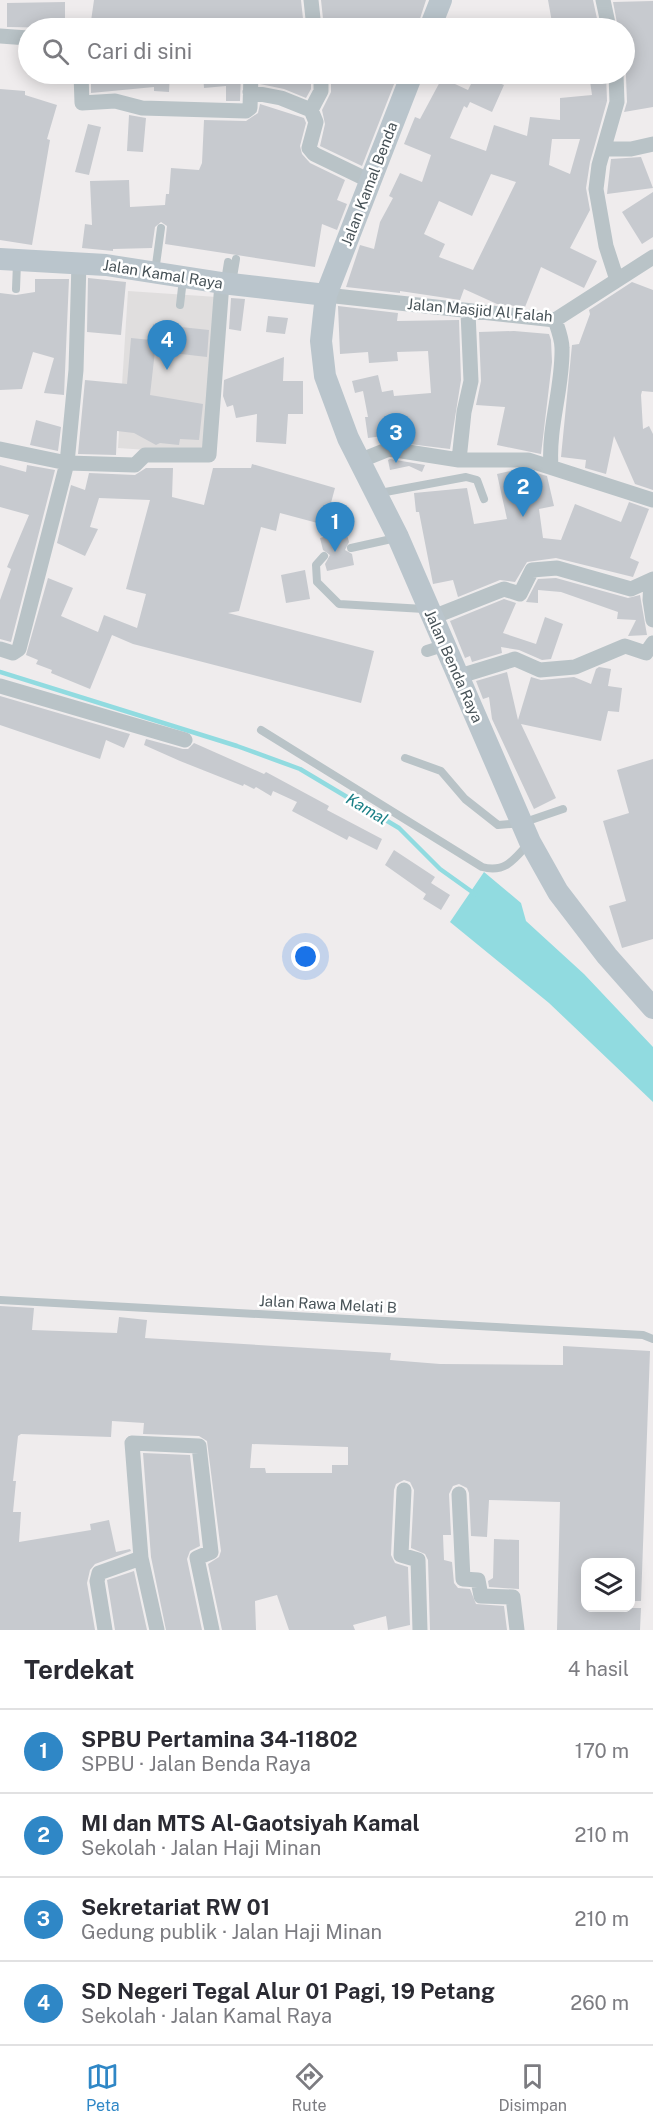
<!DOCTYPE html>
<html lang="id">
<meta charset="utf-8">
<style>
:root{--surface:#fff;--page:#f2f2f3;--text:#2b2b33;--muted:#7c7c81;--line:#e1e1e2;--accent:#2f87c6}
body{margin:0;font-family:"Public Sans",sans-serif;background:var(--page);color:var(--text)}
.controls{position:absolute;right:18px;bottom:18px;display:grid;overflow:hidden;border-radius:12px;box-shadow:0 3px 15px #0003}
.controls button{width:54px;height:54px;display:grid;place-items:center;padding:0;border:0;border-bottom:2px solid var(--line);background:var(--surface);color:var(--text);font:30px sans-serif}
.you{position:absolute;left:306px;top:957px;width:21px;height:21px;margin:-15px;border:4px solid #fff;border-radius:50%;background:#1a73e8;box-shadow:0 0 0 9px #1a73e833}
.badge{display:grid;place-items:center;width:39px;height:39px;border-radius:50%;background:var(--accent);color:#fff;font-size:20px;font-weight:700}
.pin{position:absolute;translate:-50% -50px;filter:drop-shadow(0 2px 3px #0008)}
.pin::after{content:'';position:absolute;top:32px;width:21px;height:18px;background:inherit;clip-path:polygon(0 0,100% 0,50% 100%)}
.list{margin:0;padding:0;list-style:none}
h2{display:flex;justify-content:space-between;align-items:center;height:78px;margin:0;padding:0 24px;font-size:26px}
h2 small{font-size:20px;font-weight:400;color:var(--muted)}
.list li{display:grid;grid-template-columns:39px 1fr auto;gap:18px;align-items:center;box-sizing:border-box;height:84px;padding:0 24px;border-top:2px solid var(--line)}
.list b{display:block;font-size:22px;white-space:nowrap}
.list p{margin:0;font-size:20px;white-space:nowrap;color:var(--muted)}
.list em{font-size:20px;font-style:normal;color:var(--muted)}
.icon{flex:none;width:33px;height:33px;fill:none;stroke:currentColor;stroke-width:2;stroke-linecap:round;stroke-linejoin:round}
.map{position:relative;flex:none;width:653px;height:1630px;overflow:hidden}
.search{position:absolute;background:var(--surface);box-shadow:0 3px 15px #0003;left:18px;right:18px;top:18px;height:66px;display:flex;align-items:center;gap:15px;box-sizing:border-box;padding:0 21px;border-radius:33px;color:var(--muted);font-size:22px}
.sheet{height:414px;background:var(--surface)}
nav{display:flex;justify-content:space-around;align-items:center;box-sizing:border-box;height:84px;border-top:2px solid var(--line);background:var(--surface);font-size:16px;color:var(--muted)}
nav a{display:grid;justify-items:center;gap:3px}
nav .on{color:var(--accent)}
.map>svg:first-child{display:block}
.education{fill:#e0dede}
.water{fill:#91dbe0}
.lines{fill:none;stroke-linecap:round;stroke-linejoin:round}
.stream{stroke:#91dbe0;stroke-width:4.5}
.building{fill:#c7cacf;fill-rule:evenodd}
.service{stroke:#b9c3c7;stroke-width:8}
.pedestrian{stroke:#b9c3c7;stroke-width:12}
.minor{stroke:#b9c3c7;stroke-width:15}
.secondary{stroke:#bac5cc;stroke-width:22}
.labels{text-anchor:middle;dominant-baseline:central;stroke-width:5;stroke-linejoin:round;paint-order:stroke}
.street-label{font-size:15px;fill:#475257;stroke:#fff}
.water-label{font-size:16px;font-style:italic;fill:#1c8087;stroke:#fff}
</style>
<div class="map">
<svg width="653" height="1630" viewBox="0 0 653 1630">
<rect width="100%" height="100%" fill="#efeced"/>
<path class="education" d="M 128,291 L 217,297 L 206,454 L 118,448 Z"/>
<path class="water" d="M 484,872 L 521,903 L 526,921 L 584,974 L 653,1047 L 653,1102 L 549,1003 L 450,922 Z"/>
<g class="lines">
<path class="stream" d="M 0,672 L 237,746 L 300,769 L 399,828 L 440,869 L 475,894"/>
</g>
<path class="building" d="M 94,0 L 301,0 L 304,28 L 90,28 Z
M 321,0 L 426,0 L 417,28 L 324,28 Z
M 548,0 L 593,0 L 599,28 L 553,28 Z
M 653,1 L 653,107 L 624,112 L 627,102 L 624,28 L 618,28 L 613,2 Z
M 65,2 L 65,28 L 7,27 L 7,3 Z
M 91,74 L 170,74 L 169,92 L 154,91 L 154,87 L 91,93 Z
M 203,74 L 241,74 L 240,101 L 226,101 L 226,86 L 204,88 Z
M 261,74 L 311,74 L 311,89 L 306,98 L 284,89 L 260,84 Z
M 331,74 L 398,74 L 362,166 L 320,146 L 325,124 L 322,110 L 331,92 Z
M 476,74 L 504,85 L 492,112 L 470,102 L 467,108 L 464,106 L 450,138 L 486,151 L 494,125 L 527,136 L 530,117 L 560,120 L 560,98 L 592,95 L 589,74 L 606,74 L 607,101 L 590,162 L 586,188 L 590,210 L 570,248 L 597,261 L 584,288 L 541,267 L 525,307 L 497,304 L 464,289 L 460,300 L 400,291 L 400,293 L 346,287 L 360,245 L 374,249 L 380,222 L 393,198 L 389,196 L 400,173 L 422,182 L 431,155 L 404,144 L 415,117 L 420,119 L 442,78 L 468,90 ZM 552,139 L 580,139 L 570,174 L 549,165 ZM 491,174 L 516,182 L 473,270 L 439,257 L 445,244 L 424,234 L 439,201 L 472,216 Z
M 0,89 L 25,91 L 25,95 L 57,105 L 47,139 L 50,140 L 32,245 L 0,240 Z
M 260,104 L 304,118 L 306,123 L 300,146 L 302,154 L 310,163 L 345,180 L 337,200 L 347,204 L 337,230 L 322,224 L 315,267 L 165,244 L 167,226 L 161,222 L 155,227 L 152,248 L 113,249 L 113,251 L 82,248 L 85,224 L 92,225 L 90,181 L 129,180 L 130,207 L 165,205 L 166,194 L 169,194 L 171,168 L 199,170 L 202,163 L 204,120 L 246,121 L 258,113 Z
M 129,115 L 146,118 L 143,152 L 127,151 Z
M 88,124 L 101,127 L 89,175 L 75,172 Z
M 641,157 L 653,188 L 607,194 L 611,159 Z
M 653,192 L 653,237 L 642,244 L 622,212 Z
M 88,278 L 126,282 L 121,335 L 87,332 Z
M 35,279 L 69,279 L 64,395 L 44,393 L 54,358 L 33,352 L 22,389 L 0,390 L 0,293 L 16,295 L 35,292 Z
M 632,282 L 653,290 L 653,392 L 642,391 L 641,395 L 643,429 L 649,426 L 653,434 L 653,490 L 635,484 L 614,436 L 606,474 L 585,468 L 586,460 L 561,457 L 572,345 L 579,344 L 590,314 L 589,310 Z
M 231,298 L 245,299 L 241,331 L 229,329 Z
M 338,306 L 398,313 L 397,321 L 459,320 L 461,380 L 450,449 L 384,441 L 383,436 L 368,438 L 365,417 L 368,417 L 363,391 L 355,393 L 352,381 L 378,375 L 382,392 L 393,390 L 394,396 L 431,393 L 428,351 L 397,352 L 398,361 L 369,363 L 368,352 L 340,354 Z
M 268,316 L 288,318 L 285,334 L 266,332 Z
M 153,324 L 209,330 L 207,357 L 155,351 L 150,395 L 203,404 L 199,440 L 180,439 L 179,445 L 160,443 L 156,445 L 134,433 L 117,431 L 116,455 L 78,454 L 85,380 L 127,384 L 131,338 L 151,340 Z
M 514,331 L 549,334 L 551,340 L 552,362 L 541,454 L 497,445 L 505,407 L 476,405 L 481,381 L 479,332 Z
M 284,357 L 283,381 L 303,381 L 303,414 L 288,414 L 286,444 L 256,442 L 257,414 L 236,418 L 233,405 L 227,407 L 223,396 L 224,380 Z
M 36,420 L 61,427 L 58,451 L 30,445 Z
M 390,459 L 425,465 L 422,472 L 409,466 L 390,470 L 388,460 Z
M 252,464 L 335,488 L 325,525 L 280,513 L 276,531 L 261,527 L 239,611 L 228,613 L 374,651 L 361,703 L 133,644 L 112,635 L 90,689 L 51,673 L 52,670 L 36,664 L 38,660 L 26,655 L 48,578 L 73,588 L 61,616 L 98,632 L 104,615 L 137,628 L 146,594 L 126,589 L 150,500 L 99,498 L 90,527 L 98,529 L 85,556 L 57,543 L 71,485 L 85,490 L 89,473 L 135,475 L 146,468 L 173,468 L 172,497 L 204,505 L 213,468 L 251,468 Z
M 0,465 L 26,472 L 27,465 L 55,470 L 11,642 L 0,639 L 0,600 L 11,569 L 7,567 L 29,515 L 0,507 Z
M 515,470 L 526,470 L 547,476 L 554,506 L 539,509 L 543,538 L 561,540 L 575,504 L 621,522 L 629,502 L 649,509 L 630,558 L 639,562 L 633,577 L 556,558 L 527,562 L 515,582 L 500,580 L 458,597 L 453,580 L 433,584 L 419,512 L 416,512 L 414,493 L 467,488 L 474,524 L 507,519 L 497,474 Z
M 346,531 L 349,542 L 345,550 L 352,554 L 354,565 L 327,571 L 325,564 L 330,555 L 323,550 L 320,538 Z
M 305,570 L 310,599 L 286,603 L 281,575 Z
M 556,578 L 628,598 L 640,595 L 647,635 L 628,636 L 636,620 L 617,619 L 618,612 L 561,592 L 538,590 L 538,603 L 526,602 L 538,579 Z
M 504,599 L 516,603 L 503,633 L 536,644 L 545,617 L 563,624 L 551,659 L 542,660 L 519,650 L 501,647 L 502,653 L 472,662 L 470,656 L 465,658 L 450,621 Z
M 599,667 L 611,669 L 608,686 L 622,688 L 619,712 L 608,711 L 601,741 L 521,724 L 556,798 L 534,809 L 492,719 L 489,697 L 483,699 L 476,681 L 507,672 L 518,720 L 531,677 L 541,680 L 574,677 L 591,684 L 596,669 Z
M 0,696 L 130,734 L 124,748 L 106,740 L 100,759 L 0,725 Z
M 146,739 L 183,749 L 188,749 L 194,743 L 264,774 L 266,772 L 329,806 L 327,810 L 382,839 L 377,850 L 349,836 L 347,840 L 292,811 L 297,802 L 273,791 L 271,796 L 256,787 L 254,789 L 244,784 L 243,786 L 180,761 L 144,745 Z
M 653,759 L 653,939 L 622,948 L 609,906 L 626,901 L 603,821 L 629,813 L 617,770 Z
M 394,850 L 435,877 L 431,883 L 450,895 L 441,910 L 423,899 L 426,894 L 385,865 Z
M 0,1306 L 34,1308 L 32,1330 L 117,1333 L 119,1317 L 147,1320 L 145,1338 L 391,1353 L 390,1360 L 440,1364 L 563,1365 L 563,1346 L 650,1351 L 641,1601 L 630,1601 L 630,1563 L 585,1563 L 585,1608 L 641,1608 L 640,1630 L 557,1630 L 560,1502 L 489,1500 L 487,1537 L 471,1536 L 469,1493 L 467,1488 L 459,1484 L 453,1486 L 449,1494 L 451,1535 L 443,1535 L 444,1560 L 452,1562 L 454,1583 L 458,1588 L 470,1589 L 476,1604 L 504,1606 L 507,1630 L 430,1630 L 428,1560 L 425,1554 L 411,1548 L 414,1490 L 410,1482 L 404,1480 L 396,1484 L 394,1490 L 391,1555 L 395,1563 L 408,1567 L 410,1625 L 388,1630 L 386,1616 L 353,1625 L 355,1630 L 289,1630 L 277,1595 L 255,1601 L 256,1630 L 222,1630 L 208,1564 L 219,1557 L 221,1551 L 207,1441 L 199,1436 L 143,1434 L 144,1423 L 112,1421 L 111,1437 L 21,1434 L 18,1436 L 13,1481 L 16,1481 L 13,1512 L 21,1512 L 19,1542 L 91,1530 L 90,1524 L 109,1520 L 116,1552 L 130,1549 L 131,1551 L 95,1564 L 90,1570 L 87,1583 L 95,1630 L 0,1630 ZM 252,1444 L 348,1447 L 348,1465 L 332,1465 L 332,1473 L 266,1473 L 265,1468 L 250,1468 Z
M 143,1453 L 190,1455 L 200,1546 L 190,1551 L 187,1559 L 202,1630 L 166,1630 L 151,1557 Z
M 494,1539 L 519,1540 L 519,1589 L 489,1587 L 488,1581 L 493,1578 Z
M 134,1571 L 147,1630 L 115,1630 L 107,1580 Z"/>
<g class="lines">
<path class="service" d="M 155,272 L 161,228
M 225,281 L 228,262
M 232,283 L 236,259
M 16,289 L 17,263
M 180,305 L 183,279
M 380,493 L 466,477 L 477,480 L 484,499
M 351,548 L 396,538
M 324,556 L 316,565 L 317,582 L 339,604 L 424,609
M 261,730 L 482,867 C 505,873 514,860 528,844
M 405,758 L 441,771 L 465,799 L 498,825 L 522,823 L 563,809
M 0,1300 L 643,1335 L 653,1339"/>
<path class="pedestrian" d="M 427,651 L 446,645"/>
<path class="minor" d="M 311,0 L 314,28
M 603,0 L 609,28
M 0,36 L 28,38
M 81,74 L 82,103 L 115,101 L 142,108 L 246,111 L 250,108 L 251,74
M 616,74 L 617,102 L 599,165 L 596,189 L 606,246 L 617,280
M 250,92 L 281,98 L 311,110 L 316,122 L 309,148 L 314,154 L 370,181
M 311,110 L 321,91 L 321,74
M 605,149 L 631,149 L 653,144
M 326,295 L 555,320 L 653,257
M 0,449 L 67,463 L 135,465 L 145,455 L 209,455 L 222,283
M 459,460 L 464,412 L 471,381 L 468,312
M 359,461 L 389,449 L 459,460 L 528,460 L 653,500
M 551,466 C 548,426 563,388 562,348 C 562,339 558,329 555,320
M 651,580 L 650,600 L 653,620
M 433,617 L 504,589 L 520,594 L 532,570 L 557,568 L 631,589 L 653,579
M 0,649 L 13,653 L 19,649 L 67,463 L 76,370 L 79,262
M 460,676 L 515,659 L 540,670 L 575,667 L 625,646 L 646,653 L 653,643
M 0,686 L 185,740
M 404,1490 L 401,1555 L 418,1560 L 420,1630
M 459,1494 L 463,1579 L 478,1580 L 481,1596 L 513,1597 L 517,1630
M 141,1558 L 157,1630
M 105,1630 L 97,1581 L 99,1573 L 141,1558 L 132,1443 L 199,1446 L 211,1552 L 197,1558 L 212,1630"/>
<path class="secondary" d="M 430,28 L 441,0
M 412,74 L 326,295 L 321,341 L 325,376 L 348,438 L 398,537 L 530,842 L 558,892 L 607,956 L 653,1008
M 0,259 L 106,265 L 222,283 L 326,295"/>
</g>
<g class="labels">
<g class="street-label">
<text transform="translate(369 184) rotate(-69)">Jalan Kamal Benda</text>
<text transform="translate(163 274) rotate(9)">Jalan Kamal Raya</text>
<text transform="translate(480 310) rotate(5)">Jalan Masjid Al Falah</text>
<text transform="translate(454 666) rotate(66)">Jalan Benda Raya</text>
<text transform="translate(328 1304) rotate(3)">Jalan Rawa Melati B</text>
</g>
<g class="water-label">
<text transform="translate(367 809) rotate(31)">Kamal</text>
</g>
</g>
</svg>
<div class="controls">
<button><svg class="icon" aria-label="layers" viewBox="0 0 24 24"><path d="M12 4l9 5-9 5-9-5zM3 14l9 5 9-5"/></svg></button>
</div>
<div class="you"></div>
<div class="pin badge" style="left:335px;top:552px">1</div>
<div class="pin badge" style="left:523px;top:517px">2</div>
<div class="pin badge" style="left:396px;top:463px">3</div>
<div class="pin badge" style="left:167px;top:370px">4</div>
<div class="search"><svg class="icon" aria-label="search" viewBox="0 0 24 24"><circle cx="10" cy="10" r="6"/><path d="M15 15l6 6"/></svg>Cari di sini</div>
</div>
<section class="sheet">
<h2>Terdekat<small>4 hasil</small></h2>
<ul class="list">
<li><span class="badge">1</span><div><b>SPBU Pertamina 34-11802</b><p>SPBU · Jalan Benda Raya</p></div><em>170 m</em></li>
<li><span class="badge">2</span><div><b>MI dan MTS Al-Gaotsiyah Kamal</b><p>Sekolah · Jalan Haji Minan</p></div><em>210 m</em></li>
<li><span class="badge">3</span><div><b>Sekretariat RW 01</b><p>Gedung publik · Jalan Haji Minan</p></div><em>210 m</em></li>
<li><span class="badge">4</span><div><b>SD Negeri Tegal Alur 01 Pagi, 19 Petang</b><p>Sekolah · Jalan Kamal Raya</p></div><em>260 m</em></li>
</ul>
</section>
<nav>
<a class="on"><svg class="icon" aria-label="map" viewBox="0 0 24 24"><path d="M3 6l6-2 6 2 6-2v14l-6 2-6-2-6 2zM9 4v14M15 6v14"/></svg>Peta</a>
<a><svg class="icon" aria-label="directions" viewBox="0 0 24 24"><path d="M12 3l9 9-9 9-9-9zM9 14v-3h6M13 9l2 2-2 2"/></svg>Rute</a>
<a><svg class="icon" aria-label="saved" viewBox="0 0 24 24"><path d="M7 4h10v16l-5-4-5 4z"/></svg>Disimpan</a>
</nav>
